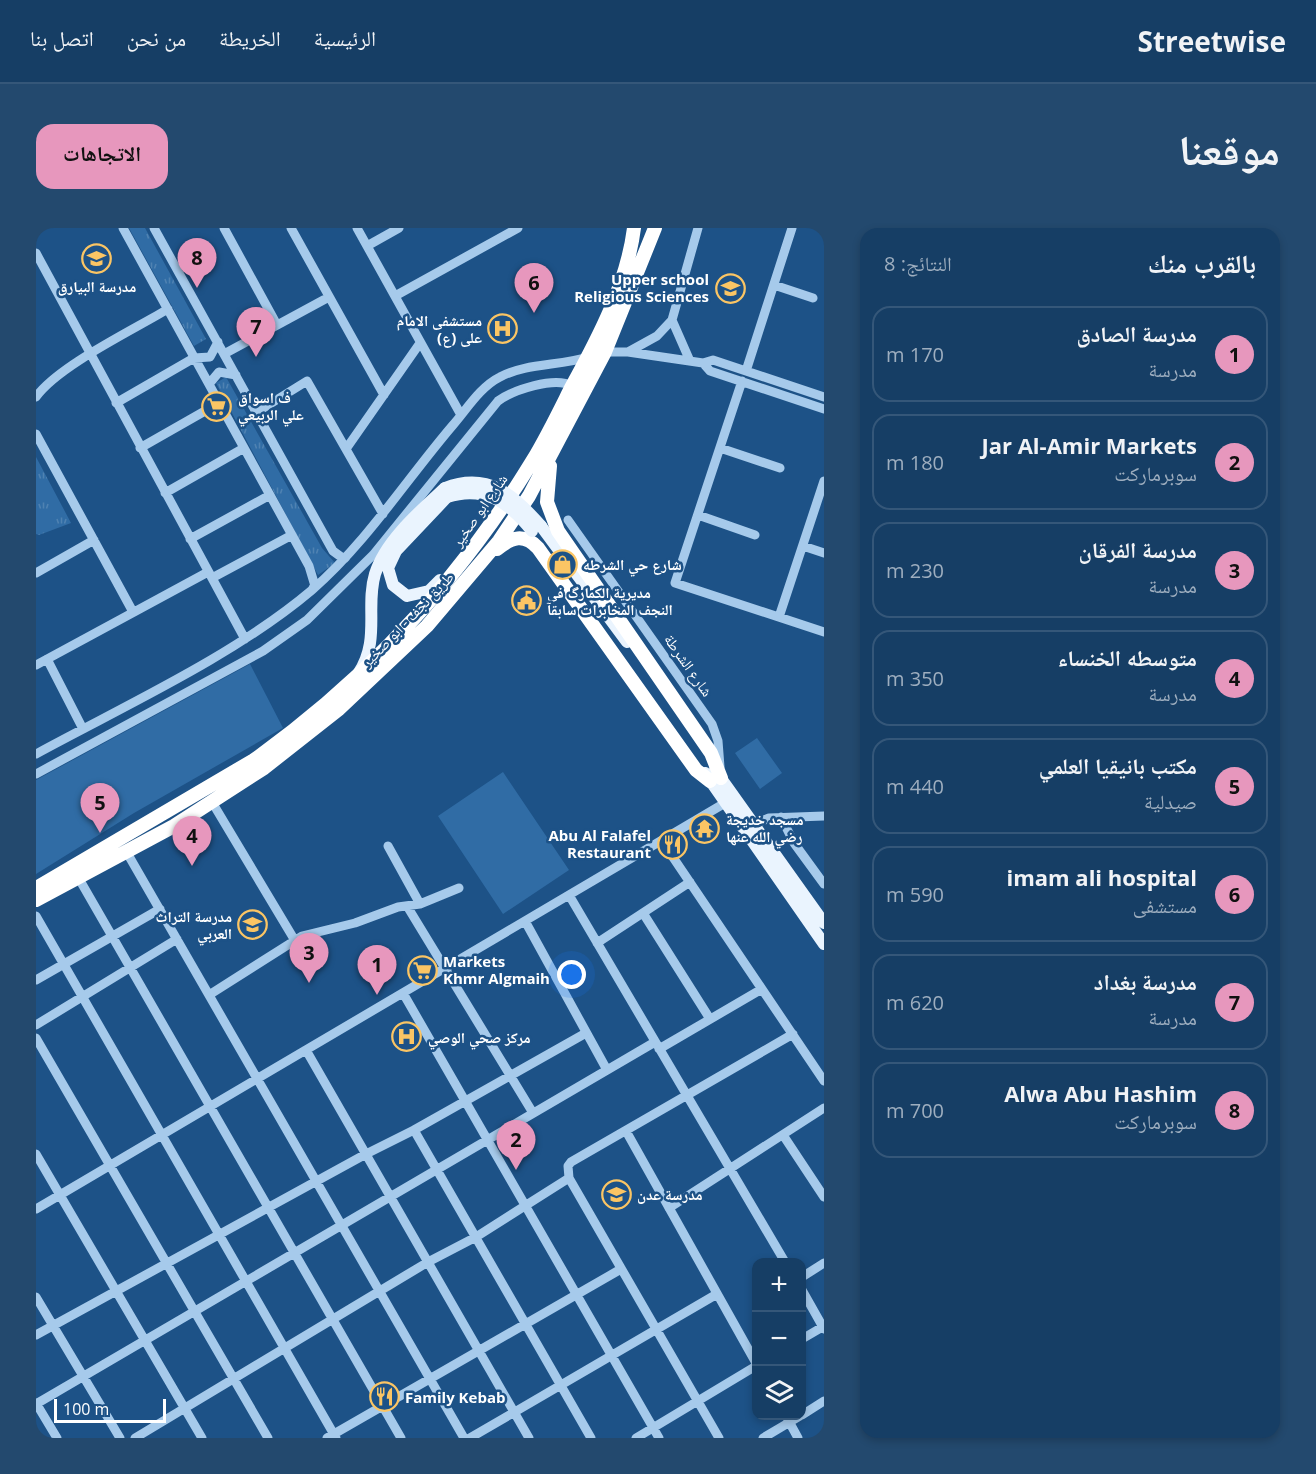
<!DOCTYPE html>
<html lang="ar">
<meta charset="utf-8">
<style>
:root{--surface:#163e65;--page:#23496e;--text:#f1f3f6;--muted:#9eaebf;--line:#355779;--accent:#e797bd}
body{margin:0;font-family:"Open Sans","Noto Naskh Arabic",sans-serif;background:var(--page);color:var(--text);direction:rtl}
.controls{position:absolute;right:18px;bottom:18px;display:grid;overflow:hidden;border-radius:12px;box-shadow:0 3px 9px #0003}
.controls button{width:54px;height:54px;display:grid;place-items:center;padding:0;border:0;border-bottom:2px solid var(--line);background:var(--surface);color:var(--text);font:30px sans-serif}
.scale{position:absolute;left:18px;bottom:15px;width:112px;box-sizing:border-box;padding-left:6px;border:3px solid #fff;border-top:0;font-size:16px;line-height:21px;white-space:nowrap;color:#fff;-webkit-text-stroke:4px #1d5287;paint-order:stroke}
.you{position:absolute;left:536px;top:747px;width:21px;height:21px;margin:-15px;border:4px solid #fff;border-radius:50%;background:#1a73e8;box-shadow:0 0 0 9px #1a73e833}
.badge{display:grid;place-items:center;width:39px;height:39px;border-radius:50%;background:var(--accent);color:#111;font-size:20px;font-weight:700}
.pin{position:absolute;translate:-50% -50px;filter:drop-shadow(0 2px 3px #0008)}
.pin::after{content:'';position:absolute;top:32px;width:21px;height:18px;background:inherit;clip-path:polygon(0 0,100% 0,50% 100%)}
.list{margin:0;padding:0;list-style:none}
h2{display:flex;justify-content:space-between;align-items:center;height:78px;margin:0;padding:0 24px;font-size:26px}
h2 small{font-size:20px;font-weight:400;color:var(--muted)}
.list li{display:grid;grid-template-columns:39px 1fr auto;gap:18px;align-items:center;box-sizing:border-box;height:96px;margin:0 12px 12px;padding:0 12px;border:2px solid var(--line);border-radius:18px}
.list b{display:block;font-size:22px;white-space:nowrap}
.list p{margin:0;font-size:20px;white-space:nowrap;color:var(--muted)}
.list em{font-size:20px;font-style:normal;color:var(--muted)}
.icon{flex:none;width:33px;height:33px;fill:none;stroke:currentColor;stroke-width:2;stroke-linecap:round;stroke-linejoin:round}
.map{position:relative;flex:none;width:788px;height:1210px;overflow:hidden;direction:ltr;border-radius:18px}
header{display:flex;align-items:center;gap:36px;box-sizing:border-box;height:84px;padding:0 30px;background:var(--surface);border-bottom:2px solid var(--line)}
header strong{font-size:28px}
nav{display:flex;gap:33px;margin-inline-start:auto;font-size:21px}
.intro{display:flex;align-items:center;justify-content:space-between;box-sizing:border-box;height:144px;padding:0 36px}
h1{margin:0;font-size:42px}
.button{padding:15px 27px;border-radius:18px;background:var(--accent);color:#111;font-size:21px;font-weight:700}
main{display:flex;gap:36px;padding:0 36px}
aside{flex:1;background:var(--surface);border-radius:18px;box-shadow:0 3px 9px #0003}
.map>svg:first-child{display:block}
.grass{fill:url(#grass-tufts)}
.park{fill:#306ca5}
.lines{fill:none;stroke-linecap:round;stroke-linejoin:round}
.minor{stroke:#a6caeb;stroke-width:9}
.major{stroke:#eaf4fe;stroke-width:12}
.highway{stroke:#fff;stroke-width:14}
.major-bridge{stroke:#eaf4fe;stroke-width:12}
.labels{text-anchor:middle;dominant-baseline:central;stroke-width:5;stroke-linejoin:round;paint-order:stroke}
.poi-label{font-size:15px;font-weight:bold;fill:#fff;stroke:#1d5287;text-anchor:start}
.street-label{font-size:15px;fill:#fff;stroke:#1d5287}
</style>
<header>
<strong>Streetwise</strong>
<nav><a>الرئيسية</a><a>الخريطة</a><a>من نحن</a><a>اتصل بنا</a></nav>
</header>
<div class="intro"><h1>موقعنا</h1><a class="button">الاتجاهات</a></div>
<main>
<aside>
<h2>بالقرب منك<small>النتائج: 8</small></h2>
<ul class="list">
<li><span class="badge">1</span><div><b>مدرسة الصادق</b><p>مدرسة</p></div><em>170 m</em></li>
<li><span class="badge">2</span><div><b>Jar Al-Amir Markets</b><p>سوبرماركت</p></div><em>180 m</em></li>
<li><span class="badge">3</span><div><b>مدرسة الفرقان</b><p>مدرسة</p></div><em>230 m</em></li>
<li><span class="badge">4</span><div><b>متوسطه الخنساء</b><p>مدرسة</p></div><em>350 m</em></li>
<li><span class="badge">5</span><div><b>مكتب بانيقيا العلمي</b><p>صيدلية</p></div><em>440 m</em></li>
<li><span class="badge">6</span><div><b>imam ali hospital</b><p>مستشفى</p></div><em>590 m</em></li>
<li><span class="badge">7</span><div><b>مدرسة بغداد</b><p>مدرسة</p></div><em>620 m</em></li>
<li><span class="badge">8</span><div><b>Alwa Abu Hashim</b><p>سوبرماركت</p></div><em>700 m</em></li>
</ul>
</aside>
<div class="map">
<svg width="788" height="1210" viewBox="0 0 788 1210">
<defs>
<pattern id="grass-tufts" width="24" height="20" patternUnits="userSpaceOnUse" patternTransform="scale(1.5)"><rect width="24" height="20" fill="#306ca5"/><path d="M3 7l-1-3M5 7V3M7 7l1-3M15 17l-1-3M17 17v-4M19 17l1-3" fill="none" stroke="#4f82b2"/></pattern>
</defs>
<rect width="100%" height="100%" fill="#1d5287"/>
<path class="grass" d="M 93,0 L 109,0 L 170,111 L 158,118 Z
M 190,149 L 286,320 L 299,335 L 282,347 L 180,155 Z
M 0,229 L 35,295 L 3,307 L 0,306 Z"/>
<path class="park" d="M 214,436 L 247,500 L 98,585 L 0,646 L 0,552 Z
M 721,510 L 746,545 L 724,561 L 699,525 Z
M 467,544 L 533,642 L 467,686 L 402,588 Z"/>
<g class="lines">
<path class="minor" d="M 87,0 L 273,338 L 279,358 L 277,360
M 118,0 L 297,323 L 308,331 L 310,329
M 188,0 L 241,97
M 255,0 L 348,167
M 321,0 L 425,187
M 331,18 L 363,0
M 0,25 L 209,411
M 738,57 L 777,70
M 359,68 L 482,0
M 636,92 L 654,133
M 569,124 L 592,124 L 667,135 L 677,132 L 788,169
M 592,124 L 621,108 L 636,92 L 662,0
M 188,126 L 293,69
M 667,135 L 674,143 L 788,181
M 710,143 L 756,0
M 706,153 L 639,355 L 788,404
M 173,156 L 183,144 L 200,147
M 0,169 C 22,138 97,102 132,81
M 80,175 L 158,130 L 174,129 L 182,114
M 221,184 L 271,153 L 347,286
M 0,206 L 97,384
M 104,220 L 183,175
M 684,220 L 744,240
M 310,221 L 384,115
M 129,265 L 208,220
M 662,287 L 719,307
M 532,292 L 676,496 L 682,513 L 684,539
M 154,311 L 234,267
M 767,318 L 788,325
M 0,345 L 58,312
M 176,350 L 256,307
M 743,389 L 788,253
M 11,431 L 47,501
M 0,437 L 172,344
M 0,526 C 90,477 198,428 276,362 C 331,314 370,252 417,197 C 431,181 444,159 464,149 C 490,135 524,138 552,129
M 0,546 L 227,423 L 271,392 L 337,327 L 462,173 C 477,162 519,148 536,158
M 176,574 L 258,711
M 745,589 L 758,615 L 788,656
M 719,596 L 733,590 L 788,588
M 626,613 L 788,853
M 352,618 L 384,676
M 90,623 L 428,1210
M 42,649 L 365,1210
M 533,667 L 749,1034
M 371,678 L 497,885
M 607,685 L 674,791
M 0,688 L 300,1210
M 489,693 L 571,842
M 561,715 L 654,654
M 0,752 L 124,681
M 367,765 L 623,1210
M 173,767 L 266,708 L 319,695 L 362,679 L 384,676 L 423,660
M 0,797 L 141,711
M 0,810 L 232,1210
M 623,821 L 726,761
M 270,822 L 493,1210
M 378,902 L 555,1210
M 590,903 L 720,1135
M 747,907 L 788,969
M 0,926 L 166,1210
M 633,980 L 788,880
M 0,981 L 689,575
M 766,1049 L 788,1035
M 766,1062 L 788,1101
M 0,1069 L 84,1210
M 0,1107 L 330,926 L 378,902 L 550,805
M 766,1111 L 788,1098
M 0,1175 L 21,1210
M 0,1176 L 619,814
M 766,1187 L 788,1173
M 750,1188 L 762,1210
M 99,1210 L 392,1034 L 440,1009 L 533,950
M 291,1210 L 585,1041
M 434,1210 L 681,1066
M 600,1210 L 720,1138
M 683,1210 L 533,950 L 532,938 L 535,934 L 757,806
M 727,1210 L 764,1188"/>
<path class="major" d="M 505,298 L 591,414
M 404,352 L 393,363 L 371,368 L 357,357 L 352,340 L 360,323 L 411,269
M 322,446 C 345,412 329,379 339,346 C 349,313 384,283 409,260
M 679,542 L 788,695
M 669,545 L 788,716"/>
<path class="highway" d="M 514,238 L 511,274 L 522,303 L 675,525 L 685,550
M 461,321 C 476,309 488,305 502,320 L 660,542 L 674,553
M 0,660 L 218,532 C 330,452 425,350 497,232 C 511,209 523,184 535,160 C 562,111 591,56 598,0
M 0,672 L 138,598 L 228,540 L 303,481 L 391,398 L 463,313 L 493,268 L 569,124 L 619,0"/>
<path class="major-bridge" d="M 409,260 C 452,243 478,267 505,298
M 411,269 C 448,257 473,274 496,303"/>
</g>
<defs>
<symbol id="school-ring" viewBox="-11 -11 22 22"><circle r="9.5" fill="#1d5287" stroke="#fbc564" stroke-width="1.5"/><path d="M0-5L7-2L0 1L-7-2ZM-4 1L0 2.5L4 1V4Q0 6-4 4Z" fill="#fbc564"/></symbol>
<symbol id="hospital-ring" viewBox="-11 -11 22 22"><circle r="9.5" fill="#1d5287" stroke="#fbc564" stroke-width="1.5"/><path d="M-5-5h3v3.5h4V-5h3V5h-3V1.5h-4V5h-3Z" fill="#fbc564"/></symbol>
<symbol id="supermarket-ring" viewBox="-11 -11 22 22"><circle r="9.5" fill="#1d5287" stroke="#fbc564" stroke-width="1.5"/><path d="M-6-5.5h2.5l.6 2H6L4.5 2H-2.5L-4.4-4H-6ZM-1.5 3.2a1.3 1.3 0 1 0 .1 0ZM3 3.2a1.3 1.3 0 1 0 .1 0Z" fill="#fbc564"/></symbol>
<symbol id="shop-ring" viewBox="-11 -11 22 22"><circle r="9.5" fill="#1d5287" stroke="#fbc564" stroke-width="1.5"/><path d="M-5-2.5h2.3a2.7 3.5 0 0 1 5.4 0H5L5.5 6h-11ZM-1.5-2.5h3a1.5 2.3 0 0 0-3 0Z" fill="#fbc564"/></symbol>
<symbol id="civic-ring" viewBox="-11 -11 22 22"><circle r="9.5" fill="#1d5287" stroke="#fbc564" stroke-width="1.5"/><path d="M-.6-6.5H3V-4.5H.6V-3L4-1V1h2V6H-6V1h2V-1L-.6-3ZM-1.2 2.5V6h2.4V2.5Z" fill="#fbc564"/></symbol>
<symbol id="temple-ring" viewBox="-11 -11 22 22"><circle r="9.5" fill="#1d5287" stroke="#fbc564" stroke-width="1.5"/><path d="M0-6L5-2H3V0L6.5 2.5H4V6H1.5V3h-3V6H-4V2.5H-6.5L-3 0V-2H-5Z" fill="#fbc564"/></symbol>
<symbol id="restaurant-ring" viewBox="-11 -11 22 22"><circle r="9.5" fill="#1d5287" stroke="#fbc564" stroke-width="1.5"/><path d="M-5-6h1v4h1v-4h1v4h1v-4h1v5L-1.5 .5V6h-2V.5L-5-1ZM5-6V6H3V1.5H1.5Q1.5-4 5-6Z" fill="#fbc564"/></symbol>
</defs>
<g fill-rule="evenodd">
<use href="#school-ring" x="44" y="14" width="33" height="33"/>
<use href="#school-ring" x="678" y="44" width="33" height="33"/>
<use href="#hospital-ring" x="450" y="84" width="33" height="33"/>
<use href="#supermarket-ring" x="164" y="162" width="33" height="33"/>
<use href="#shop-ring" x="510" y="320" width="33" height="33"/>
<use href="#civic-ring" x="474" y="356" width="33" height="33"/>
<use href="#temple-ring" x="652" y="584" width="33" height="33"/>
<use href="#restaurant-ring" x="620" y="600" width="33" height="33"/>
<use href="#school-ring" x="200" y="680" width="33" height="33"/>
<use href="#supermarket-ring" x="370" y="726" width="33" height="33"/>
<use href="#hospital-ring" x="354" y="792" width="33" height="33"/>
<use href="#school-ring" x="564" y="950" width="33" height="33"/>
<use href="#restaurant-ring" x="332" y="1152" width="33" height="33"/>
</g>
<g class="labels">
<g class="poi-label">
<text x="673" y="51" text-anchor="end">Upper school<tspan x="673" dy="17">Religious Sciences</tspan></text>
<text x="61" y="58" text-anchor="middle">مدرسة البيارق</text>
<text x="446" y="92" text-anchor="end">مستشفی الامام<tspan x="446" dy="17">علی (ع)</tspan></text>
<text x="202" y="169">ف اسواق<tspan x="202" dy="17">علي الربيعي</tspan></text>
<text x="547" y="336">شارع حي الشرطه</text>
<text x="511" y="364">مديرية الكمارگ في<tspan x="511" dy="17">النجف المخابرات سابقآ</tspan></text>
<text x="690" y="591">مسجد خديجة<tspan x="690" dy="17">رضي الله عنها</tspan></text>
<text x="615" y="607" text-anchor="end">Abu Al Falafel<tspan x="615" dy="17">Restaurant</tspan></text>
<text x="196" y="688" text-anchor="end">مدرسة التراث<tspan x="196" dy="17">العربي</tspan></text>
<text x="407" y="733">Markets<tspan x="407" dy="17">Khmr Algmaih</tspan></text>
<text x="392" y="809">مركز صحي الوصي</text>
<text x="601" y="966">مدرسة عدن</text>
<text x="369" y="1169">Family Kebab</text>
</g>
<g class="street-label">
<text transform="translate(443 282) rotate(-55)">شارع ابو صخير</text>
<text transform="translate(371 391) rotate(-46)">طريق نجف - ابو صخير</text>
<text transform="translate(653 437) rotate(55)">شارع الشرطة</text>
</g>
</g>
</svg>
<div class="controls">
<button>+</button>
<button>−</button>
<button><svg class="icon" aria-label="layers" viewBox="0 0 24 24"><path d="M12 4l9 5-9 5-9-5zM3 14l9 5 9-5"/></svg></button>
</div>
<div class="scale">100 m</div>
<div class="you"></div>
<div class="pin badge" style="left:341px;top:767px">1</div>
<div class="pin badge" style="left:480px;top:942px">2</div>
<div class="pin badge" style="left:273px;top:755px">3</div>
<div class="pin badge" style="left:156px;top:638px">4</div>
<div class="pin badge" style="left:64px;top:605px">5</div>
<div class="pin badge" style="left:498px;top:85px">6</div>
<div class="pin badge" style="left:220px;top:129px">7</div>
<div class="pin badge" style="left:161px;top:60px">8</div>
</div>
</main>
